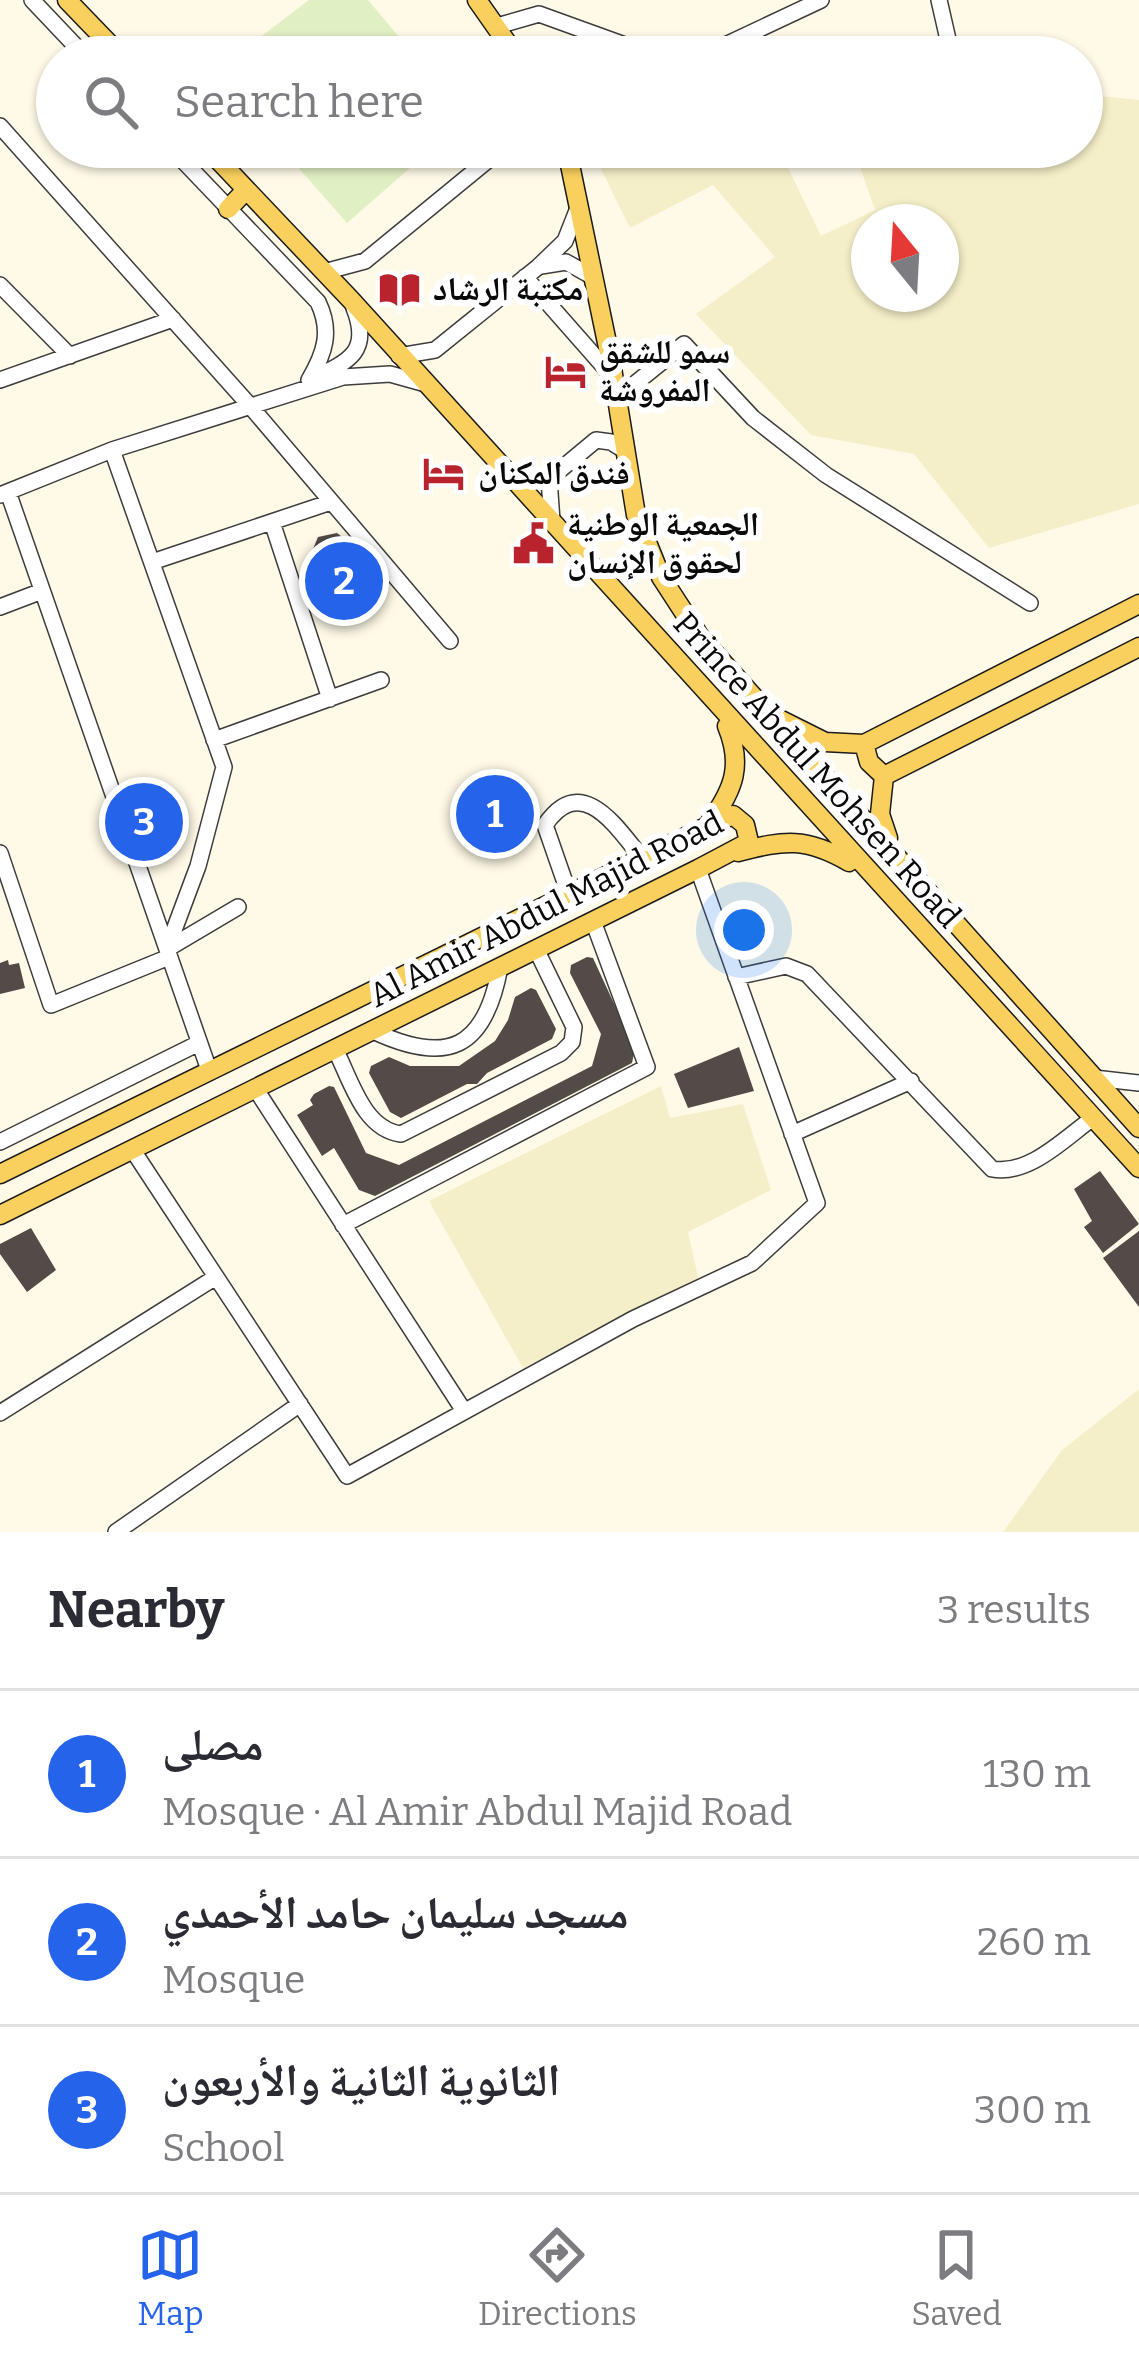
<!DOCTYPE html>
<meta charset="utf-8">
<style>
:root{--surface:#fff;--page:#f2f2f3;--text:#2b2b33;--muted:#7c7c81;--line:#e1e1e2;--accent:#2563eb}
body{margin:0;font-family:Bitter,"Noto Naskh Arabic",serif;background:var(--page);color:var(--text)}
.compass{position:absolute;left:851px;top:204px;width:108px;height:108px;border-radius:50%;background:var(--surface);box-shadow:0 3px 9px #0004;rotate:342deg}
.you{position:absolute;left:744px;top:930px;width:42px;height:42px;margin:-30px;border:9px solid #fff;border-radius:50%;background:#1a73e8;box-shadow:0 0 0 18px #1a73e833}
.badge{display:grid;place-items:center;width:78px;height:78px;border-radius:50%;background:var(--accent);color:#fff;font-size:39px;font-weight:700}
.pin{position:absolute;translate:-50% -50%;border:6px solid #fff;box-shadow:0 3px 12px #0006}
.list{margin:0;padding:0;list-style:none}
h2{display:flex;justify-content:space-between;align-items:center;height:156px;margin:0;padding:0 48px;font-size:51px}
h2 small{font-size:39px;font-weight:400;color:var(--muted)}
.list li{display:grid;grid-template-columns:78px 1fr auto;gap:36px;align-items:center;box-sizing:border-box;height:168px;padding:0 48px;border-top:3px solid var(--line)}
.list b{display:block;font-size:45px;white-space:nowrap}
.list p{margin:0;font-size:39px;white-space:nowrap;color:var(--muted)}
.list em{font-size:39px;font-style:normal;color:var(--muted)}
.icon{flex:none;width:66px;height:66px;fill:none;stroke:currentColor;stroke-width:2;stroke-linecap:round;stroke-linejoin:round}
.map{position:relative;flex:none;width:1139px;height:1532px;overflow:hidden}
.search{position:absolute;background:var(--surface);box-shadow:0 3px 9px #0004;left:36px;right:36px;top:36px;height:132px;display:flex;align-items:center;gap:30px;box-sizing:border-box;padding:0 42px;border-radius:66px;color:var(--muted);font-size:45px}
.sheet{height:660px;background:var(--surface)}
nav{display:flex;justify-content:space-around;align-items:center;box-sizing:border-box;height:168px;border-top:3px solid var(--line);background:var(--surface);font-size:33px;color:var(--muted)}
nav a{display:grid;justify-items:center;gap:6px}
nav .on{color:var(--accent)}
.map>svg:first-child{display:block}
.farmland{fill:#f4efc8;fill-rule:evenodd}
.pitch{fill:#e1efc4}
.building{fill:#534b47}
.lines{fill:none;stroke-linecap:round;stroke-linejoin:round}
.minor-casing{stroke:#3d3d3d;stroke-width:18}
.major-casing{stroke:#1b1b1b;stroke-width:21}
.minor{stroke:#fff;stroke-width:15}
.major{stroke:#f9d05d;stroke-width:18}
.labels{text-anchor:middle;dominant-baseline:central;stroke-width:12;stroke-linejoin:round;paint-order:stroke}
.poi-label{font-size:33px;font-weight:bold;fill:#0a0a0a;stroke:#fff;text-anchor:start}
.street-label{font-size:33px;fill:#0a0a0a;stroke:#fff}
</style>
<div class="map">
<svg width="1139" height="1532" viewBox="0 0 1139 1532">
<rect width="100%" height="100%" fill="#fffae7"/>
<path class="farmland" d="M 1082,94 L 1139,100 L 1139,504 L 989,548 L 914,454 L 811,435 L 696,314 L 775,257 L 713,185 L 630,228 L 590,147 L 778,147 L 821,236 L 875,210 L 853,147 L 1082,147 ZM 941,222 L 941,294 L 869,294 L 869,222 Z
M 661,1086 L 670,1118 L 743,1104 L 771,1190 L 688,1232 L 699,1281 L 523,1368 L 429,1201 Z
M 1139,1389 L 1139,1532 L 1003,1532 L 1062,1450 Z"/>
<path class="pitch" d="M 309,0 L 368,0 L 416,57 L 234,57 Z
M 280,147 L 434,147 L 347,223 Z"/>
<path class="building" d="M 337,533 L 351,544 L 379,601 L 332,618 L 312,561 L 313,549 L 318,537 Z
M 587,957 L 593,958 L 635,1049 L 632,1063 L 375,1196 L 359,1190 L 334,1148 L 322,1156 L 297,1115 L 313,1105 L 310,1100 L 314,1094 L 329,1086 L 334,1087 L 366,1153 L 399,1165 L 592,1066 L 601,1034 L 570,973 L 571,965 Z
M 8,960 L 9,965 L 19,963 L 25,988 L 0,994 L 0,963 Z
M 531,988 L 536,990 L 556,1029 L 552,1039 L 487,1073 L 477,1084 L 467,1084 L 401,1118 L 390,1112 L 369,1073 L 371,1066 L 389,1057 L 410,1066 L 459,1066 L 495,1041 L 508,1020 L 515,997 Z
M 739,1047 L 754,1091 L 688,1108 L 674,1074 Z
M 1100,1171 L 1139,1224 L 1103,1253 L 1084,1227 L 1092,1221 L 1074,1189 Z
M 31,1228 L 56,1270 L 27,1292 L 0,1254 L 0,1244 Z
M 1139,1231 L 1139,1307 L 1103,1258 Z"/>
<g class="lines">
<defs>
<path id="minor" d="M 32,0 L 86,57
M 939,0 L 952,57
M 497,26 L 539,14 L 658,57
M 700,57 L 821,0
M 0,126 L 251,407 L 450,641
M 170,147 L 318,302 C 332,331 325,353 309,380
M 541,266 L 566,262 L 593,277
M 324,272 L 365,261 L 504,147
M 525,277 L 613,377
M 0,285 L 70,356
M 399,356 L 435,350 L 538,267 L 565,241 L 578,208
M 314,378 C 350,361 371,351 354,308
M 0,380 L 173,319
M 616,399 L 684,344 L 753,418 L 826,475 L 1030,603
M 112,450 L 224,767 L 198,866 L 167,949
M 8,492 L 209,1070
M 0,495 L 112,450 L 343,377 L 390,374 L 426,384
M 552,521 L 549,479 L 596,440 L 611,442 L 624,450
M 272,522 L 330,699
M 152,562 L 331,502
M 0,607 L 42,591
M 214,740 L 381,680
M 0,853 L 51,1005 L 169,957
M 569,894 L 545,825 C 582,771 617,828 642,858
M 167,949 L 238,907
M 736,977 L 786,966 L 807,974 L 992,1169 C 1029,1176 1065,1138 1093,1118
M 373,1031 C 448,1066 485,1049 500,967
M 335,1049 C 351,1080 363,1129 401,1134 L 561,1053 L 572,1042 L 574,1027 L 536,949
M 1094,1078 L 1139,1083
M 255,1088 L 464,1411
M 792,1134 L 911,1081
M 0,1142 L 199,1043
M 132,1149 L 347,1476 L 633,1319 L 752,1263 L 817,1203 L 698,869
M 343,1225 L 647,1067 L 593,921
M 0,1413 L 216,1277
M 116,1532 L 300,1404"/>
<path id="major" d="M 67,0 L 122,57
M 477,0 L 517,57
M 206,147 L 351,300 L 1139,1168
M 563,147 L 569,160 L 611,362 L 636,515 L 661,577 L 700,637 L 1139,1128
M 228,209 L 246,190
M 781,720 L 825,742 L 864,744 L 1139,604
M 864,744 L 869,762 L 884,776 L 1139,647
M 884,776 L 880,814 L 888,838
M 710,822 C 734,789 743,765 727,726
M 738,852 C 785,840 806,837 849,862
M 0,1174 L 708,826 L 733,815 L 745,825 L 749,842 L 698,869 L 0,1215"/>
</defs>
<use href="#minor" class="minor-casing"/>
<use href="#major" class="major-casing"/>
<use href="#minor" class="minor"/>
<use href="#major" class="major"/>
</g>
<defs>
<symbol id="library-bare" viewBox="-9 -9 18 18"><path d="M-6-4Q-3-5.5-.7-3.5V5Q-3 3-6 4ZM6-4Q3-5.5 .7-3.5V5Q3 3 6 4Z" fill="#b9232e" stroke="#fff" stroke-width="2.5" paint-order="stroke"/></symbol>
<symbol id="hotel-bare" viewBox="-9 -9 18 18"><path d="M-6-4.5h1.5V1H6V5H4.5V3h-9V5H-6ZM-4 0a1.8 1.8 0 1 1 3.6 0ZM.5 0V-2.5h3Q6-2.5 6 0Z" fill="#b9232e" stroke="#fff" stroke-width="2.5" paint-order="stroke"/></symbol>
<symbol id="civic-bare" viewBox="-9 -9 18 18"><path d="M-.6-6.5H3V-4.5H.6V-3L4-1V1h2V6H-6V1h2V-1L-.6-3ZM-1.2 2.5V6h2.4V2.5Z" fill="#b9232e" stroke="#fff" stroke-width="2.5" paint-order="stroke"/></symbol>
</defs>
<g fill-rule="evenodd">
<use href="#library-bare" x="370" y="260" width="59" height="59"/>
<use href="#hotel-bare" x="536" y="342" width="59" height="59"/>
<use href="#hotel-bare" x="414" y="444" width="59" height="59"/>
<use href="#civic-bare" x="504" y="514" width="59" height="59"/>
</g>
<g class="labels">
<g class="poi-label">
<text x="433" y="289">مكتبة الرشاد</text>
<text x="599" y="352">سمو للشقق<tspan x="599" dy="38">المفروشة</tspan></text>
<text x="478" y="473">فندق المكنان</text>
<text x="567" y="524">الجمعية الوطنية<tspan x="567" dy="38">لحقوق الإنسان</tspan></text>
</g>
<g class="street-label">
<text transform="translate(817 770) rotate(48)">Prince Abdul Mohsen Road</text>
<text transform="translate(546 909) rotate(-27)">Al Amir Abdul Majid Road</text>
</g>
</g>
</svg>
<svg class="compass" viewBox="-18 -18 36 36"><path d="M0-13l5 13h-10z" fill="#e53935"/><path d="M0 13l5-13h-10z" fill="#7c7c81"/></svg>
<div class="you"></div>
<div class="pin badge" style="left:495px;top:814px">1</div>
<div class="pin badge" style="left:344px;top:581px">2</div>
<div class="pin badge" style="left:144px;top:822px">3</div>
<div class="search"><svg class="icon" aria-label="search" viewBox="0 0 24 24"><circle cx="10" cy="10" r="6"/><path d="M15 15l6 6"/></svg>Search here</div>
</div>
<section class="sheet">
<h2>Nearby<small>3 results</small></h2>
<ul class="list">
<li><span class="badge">1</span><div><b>مصلى</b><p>Mosque · Al Amir Abdul Majid Road</p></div><em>130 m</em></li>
<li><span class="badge">2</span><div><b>مسجد سليمان حامد الأحمدي</b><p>Mosque</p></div><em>260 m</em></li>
<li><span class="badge">3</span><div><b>الثانوية الثانية والأربعون</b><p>School</p></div><em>300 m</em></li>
</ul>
</section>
<nav>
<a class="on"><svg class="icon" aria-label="map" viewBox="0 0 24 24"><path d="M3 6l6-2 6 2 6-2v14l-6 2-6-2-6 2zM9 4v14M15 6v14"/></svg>Map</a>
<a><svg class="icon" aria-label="directions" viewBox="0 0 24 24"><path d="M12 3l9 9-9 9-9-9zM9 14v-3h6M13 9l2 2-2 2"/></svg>Directions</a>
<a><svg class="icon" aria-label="saved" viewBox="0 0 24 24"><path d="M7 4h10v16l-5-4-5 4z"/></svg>Saved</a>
</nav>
